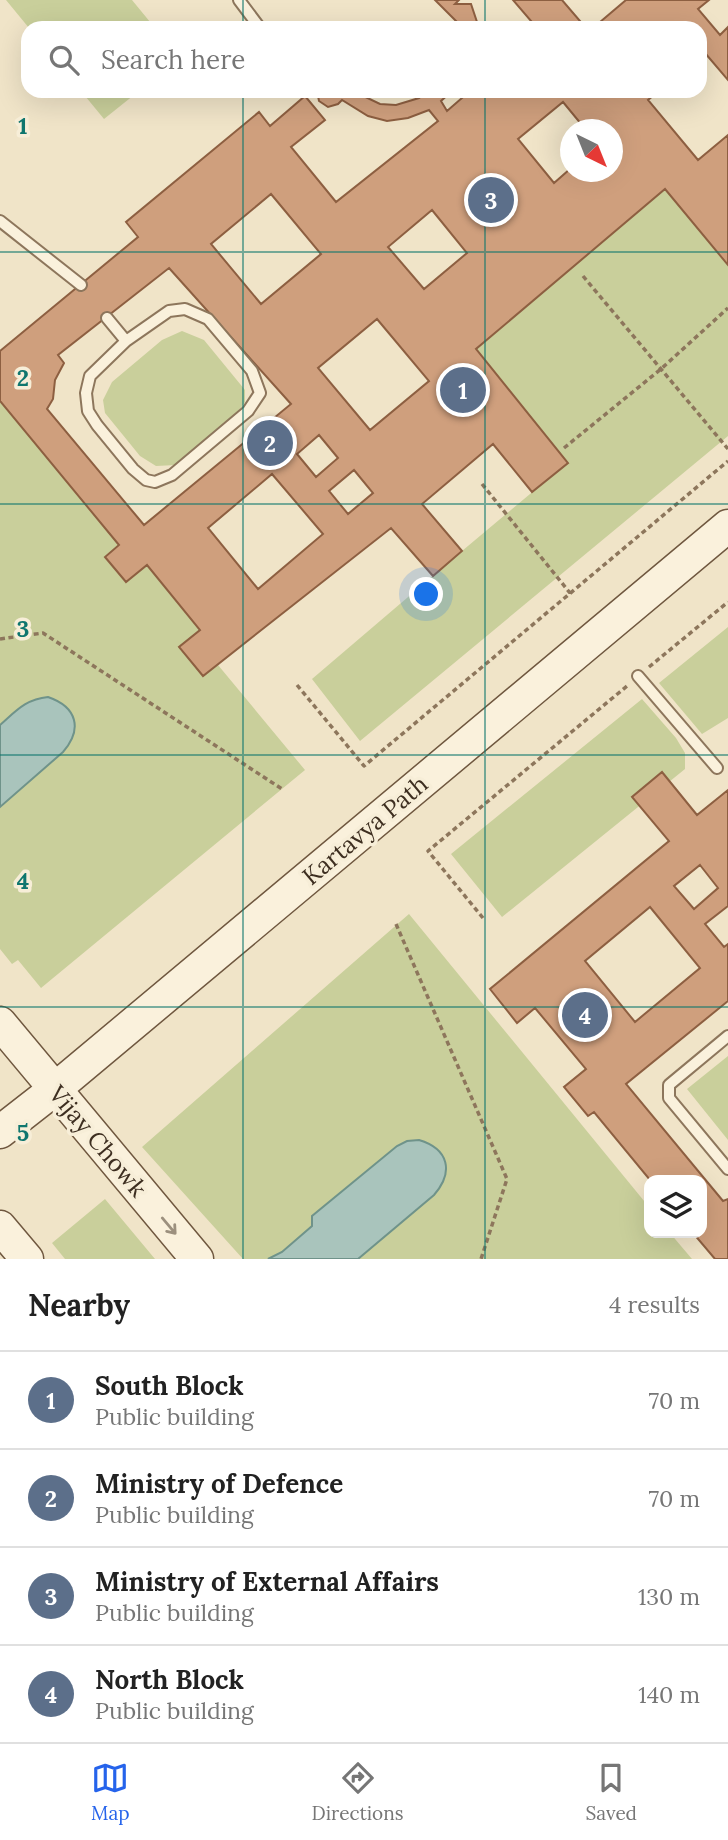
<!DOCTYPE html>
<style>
:root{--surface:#fff;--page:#f6f6f6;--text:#222;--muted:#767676;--line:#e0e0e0;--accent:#2563eb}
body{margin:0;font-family:Lora,serif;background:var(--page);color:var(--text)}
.controls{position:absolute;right:21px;bottom:21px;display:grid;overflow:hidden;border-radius:14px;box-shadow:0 7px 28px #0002}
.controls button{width:63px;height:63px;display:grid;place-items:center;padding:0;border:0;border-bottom:2px solid var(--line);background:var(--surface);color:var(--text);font:35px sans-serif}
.compass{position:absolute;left:560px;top:119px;width:63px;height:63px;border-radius:50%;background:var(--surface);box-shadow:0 7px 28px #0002;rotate:137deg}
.you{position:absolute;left:427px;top:595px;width:24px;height:24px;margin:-18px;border:5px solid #fff;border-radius:50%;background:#1a73e8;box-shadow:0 0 0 10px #1a73e833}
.badge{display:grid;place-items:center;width:46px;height:46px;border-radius:50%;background:var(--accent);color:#fff;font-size:23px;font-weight:700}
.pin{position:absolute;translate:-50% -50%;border:4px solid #fff;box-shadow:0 2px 7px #0006}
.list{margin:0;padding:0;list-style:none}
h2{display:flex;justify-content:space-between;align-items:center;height:91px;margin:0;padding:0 28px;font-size:30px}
h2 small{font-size:23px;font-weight:400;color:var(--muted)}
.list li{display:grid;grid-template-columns:46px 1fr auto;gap:21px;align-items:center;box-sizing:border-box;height:98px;padding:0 28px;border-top:2px solid var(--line)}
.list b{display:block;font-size:26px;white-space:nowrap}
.list p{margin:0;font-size:23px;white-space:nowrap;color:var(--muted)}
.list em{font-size:23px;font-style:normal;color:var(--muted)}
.icon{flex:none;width:38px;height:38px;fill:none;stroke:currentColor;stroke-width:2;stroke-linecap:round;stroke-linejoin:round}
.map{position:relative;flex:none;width:728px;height:1259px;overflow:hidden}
.search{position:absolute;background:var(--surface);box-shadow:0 7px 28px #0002;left:21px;right:21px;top:21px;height:77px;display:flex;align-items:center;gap:18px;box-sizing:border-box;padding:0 24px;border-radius:21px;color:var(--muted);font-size:26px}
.sheet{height:483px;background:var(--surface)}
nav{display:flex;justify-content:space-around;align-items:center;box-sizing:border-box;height:98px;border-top:2px solid var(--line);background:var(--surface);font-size:19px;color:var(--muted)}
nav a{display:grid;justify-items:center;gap:4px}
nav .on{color:var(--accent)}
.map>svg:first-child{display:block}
.green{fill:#c9cf9b}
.water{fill:#a9c4bc;stroke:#6f938a;stroke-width:2}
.building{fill:#cf9f7d;stroke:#8d5f41;stroke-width:2;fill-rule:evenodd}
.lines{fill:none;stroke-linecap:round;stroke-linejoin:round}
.lane-casing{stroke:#8d765c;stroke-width:14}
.secondary-casing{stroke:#6f573f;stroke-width:35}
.path{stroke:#8d765c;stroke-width:3.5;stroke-dasharray:5 3.5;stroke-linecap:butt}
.lane{stroke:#faf1dc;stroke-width:10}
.secondary{stroke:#faf1dc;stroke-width:32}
.oneway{stroke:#9c907e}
.grid{fill:none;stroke:#0f766e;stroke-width:2;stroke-opacity:0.55}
.labels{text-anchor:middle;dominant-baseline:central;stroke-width:7;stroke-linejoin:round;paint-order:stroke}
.street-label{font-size:24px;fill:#3d2e20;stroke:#f7eed8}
.grid-label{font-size:23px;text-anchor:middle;font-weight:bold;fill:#0f766e;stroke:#f7eed8;stroke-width:7;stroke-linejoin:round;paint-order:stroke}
</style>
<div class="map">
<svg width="728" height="1259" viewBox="0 0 728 1259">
<rect width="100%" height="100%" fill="#f0e4c8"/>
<path class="green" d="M 6,0 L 132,0 L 155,28 L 29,28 Z
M 81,91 L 139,91 L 104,119 Z
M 665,189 L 728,265 L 728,436 L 360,741 L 312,679 L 462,551 L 567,463 L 476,349 Z
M 182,331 L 204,340 L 245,390 L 245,402 L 236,415 L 176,465 L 156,466 L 140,456 L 105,413 L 103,400 L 112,382 L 162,340 Z
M 0,401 L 119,545 L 105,557 L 125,582 L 147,565 L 200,630 L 180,648 L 203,676 L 218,665 L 305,770 L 41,988 L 18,960 L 12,964 L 0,949 Z
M 728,627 L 728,718 L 702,734 L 659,683 Z
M 642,699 L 676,738 L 685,753 L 685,769 L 502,917 L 451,854 Z
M 409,914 L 649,1207 L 649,1233 L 670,1233 L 692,1259 L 243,1259 L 142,1147 Z
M 728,1056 L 728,1140 L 687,1089 Z
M 105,1199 L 155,1259 L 65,1259 L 52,1243 Z"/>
<path class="water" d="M 48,697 C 77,707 83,729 63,752 L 0,807 L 0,725 C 16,711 26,699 48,697 Z
M 419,1140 C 449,1149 454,1172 434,1195 L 358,1259 L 268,1259 L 282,1252 L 312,1226 L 312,1216 L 397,1146 L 407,1141 Z"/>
<path class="building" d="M 435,0 L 459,0 L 455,4 L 471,4 L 479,28 L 458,28 L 458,23 Z
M 513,0 L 562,0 L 586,28 L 537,28 Z
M 626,0 L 709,0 L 698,9 L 720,35 L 728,27 L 728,80 L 705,53 L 700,57 L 700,28 L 593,28 Z
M 317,91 L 353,91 L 380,104 L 396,105 L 419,98 L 428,91 L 452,91 L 441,101 L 447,111 L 470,91 L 659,91 L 648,100 L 698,160 L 728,135 L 728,265 L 665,189 L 476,349 L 568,463 L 532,492 L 493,444 L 422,504 L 462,551 L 433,576 L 391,528 L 203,676 L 179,647 L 200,630 L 147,565 L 126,582 L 105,557 L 119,545 L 0,401 L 0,351 L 138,237 L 126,222 L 259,112 L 270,126 L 305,96 L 325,120 L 291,147 L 336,202 L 438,121 L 429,110 L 408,118 L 387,121 L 368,116 L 342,100 L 338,104 L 328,107 L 319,101 ZM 563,102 L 586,130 L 612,130 L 612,172 L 570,172 L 570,169 L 554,183 L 518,139 ZM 271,194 L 321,254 L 261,304 L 211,244 ZM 432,210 L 467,253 L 424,289 L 388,247 ZM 169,268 L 291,404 L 144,525 L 47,409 L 53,399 L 55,380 L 64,363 L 58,355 ZM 377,319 L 429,381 L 370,430 L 318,368 ZM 319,435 L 338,458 L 316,477 L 297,454 ZM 354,470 L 373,493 L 348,514 L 329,491 ZM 272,474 L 323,534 L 258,589 L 208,528 Z
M 662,772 L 697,815 L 728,790 L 728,906 L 705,924 L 724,947 L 728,944 L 728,1001 L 626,1084 L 723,1201 L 728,1199 L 728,1259 L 715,1259 L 693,1233 L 702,1233 L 702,1180 L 650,1180 L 594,1112 L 588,1116 L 564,1087 L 586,1069 L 535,1008 L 517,1023 L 490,989 L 669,841 L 632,797 ZM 700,865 L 718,888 L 694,909 L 674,886 ZM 650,907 L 700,968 L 635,1022 L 585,961 Z"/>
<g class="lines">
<defs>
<path id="lane" d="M 239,0 L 260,28
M 0,221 L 81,285
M 185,309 L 208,319 L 252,371 L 260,393 L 248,411 L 172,475 L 155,482 L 146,480 L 133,469 L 97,425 L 88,411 L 86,393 L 90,376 L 126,341 L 169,311 Z
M 107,318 L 126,341
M 638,676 L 717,768
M 728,1036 L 669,1085 L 669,1098 L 728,1169"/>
<path id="secondary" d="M 0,1023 L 197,1259
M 0,1132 L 55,1089 L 728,526
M 0,1227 L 27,1259"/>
</defs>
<use href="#lane" class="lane-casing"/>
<use href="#secondary" class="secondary-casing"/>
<path class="path" d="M 583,276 L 728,449
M 564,448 L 661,369 L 728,308
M 482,484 L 570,593
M 0,639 L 43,633 L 282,789
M 649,667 L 728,602
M 297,685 L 364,766 L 728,461
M 483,918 L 428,851 L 627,686
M 396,924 L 507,1179 L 481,1259"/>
<use href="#lane" class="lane"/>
<use href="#secondary" class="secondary"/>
</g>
<defs><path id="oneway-shaft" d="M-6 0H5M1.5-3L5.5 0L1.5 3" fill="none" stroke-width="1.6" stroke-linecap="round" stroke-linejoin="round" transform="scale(1.75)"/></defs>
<use class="oneway" href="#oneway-shaft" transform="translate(169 1226) rotate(50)"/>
<path class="grid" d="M 243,0 L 243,28M 485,0 L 485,28M 243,91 L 243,1259M 485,91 L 485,1259M 0,252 L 728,252M 0,504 L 728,504M 0,755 L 728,755M 0,1007 L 728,1007"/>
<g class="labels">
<g class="street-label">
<text transform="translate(365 830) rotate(-40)">Kartavya Path</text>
<text transform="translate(98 1141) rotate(50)">Vijay Chowk</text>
</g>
</g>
<g class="grid-label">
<text x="23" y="134">1</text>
<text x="23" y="386">2</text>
<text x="23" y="637">3</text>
<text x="23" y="889">4</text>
<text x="23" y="1141">5</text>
</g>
</svg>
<div class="controls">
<button><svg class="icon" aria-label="layers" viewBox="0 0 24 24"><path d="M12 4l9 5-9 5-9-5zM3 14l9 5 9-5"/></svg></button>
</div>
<svg class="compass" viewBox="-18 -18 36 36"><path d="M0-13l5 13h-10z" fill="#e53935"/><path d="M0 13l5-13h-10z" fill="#767676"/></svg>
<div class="you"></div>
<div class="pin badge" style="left:463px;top:390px;background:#5c6f8a">1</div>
<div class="pin badge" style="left:270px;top:443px;background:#5c6f8a">2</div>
<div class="pin badge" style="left:491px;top:200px;background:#5c6f8a">3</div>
<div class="pin badge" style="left:585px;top:1015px;background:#5c6f8a">4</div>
<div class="search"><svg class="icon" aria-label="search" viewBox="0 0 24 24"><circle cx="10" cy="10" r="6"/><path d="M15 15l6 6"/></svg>Search here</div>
</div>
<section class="sheet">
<h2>Nearby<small>4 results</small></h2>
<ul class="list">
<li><span class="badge" style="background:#5c6f8a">1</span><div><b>South Block</b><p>Public building</p></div><em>70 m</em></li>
<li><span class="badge" style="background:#5c6f8a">2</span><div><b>Ministry of Defence</b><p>Public building</p></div><em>70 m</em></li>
<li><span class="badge" style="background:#5c6f8a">3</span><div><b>Ministry of External Affairs</b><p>Public building</p></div><em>130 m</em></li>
<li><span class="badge" style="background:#5c6f8a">4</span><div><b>North Block</b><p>Public building</p></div><em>140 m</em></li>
</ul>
</section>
<nav>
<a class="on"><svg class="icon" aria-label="map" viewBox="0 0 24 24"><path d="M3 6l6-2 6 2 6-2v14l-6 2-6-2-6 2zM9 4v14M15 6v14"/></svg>Map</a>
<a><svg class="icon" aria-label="directions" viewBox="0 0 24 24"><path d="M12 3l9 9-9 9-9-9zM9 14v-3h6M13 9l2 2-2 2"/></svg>Directions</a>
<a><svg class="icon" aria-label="saved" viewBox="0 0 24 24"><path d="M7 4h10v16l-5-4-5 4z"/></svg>Saved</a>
</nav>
